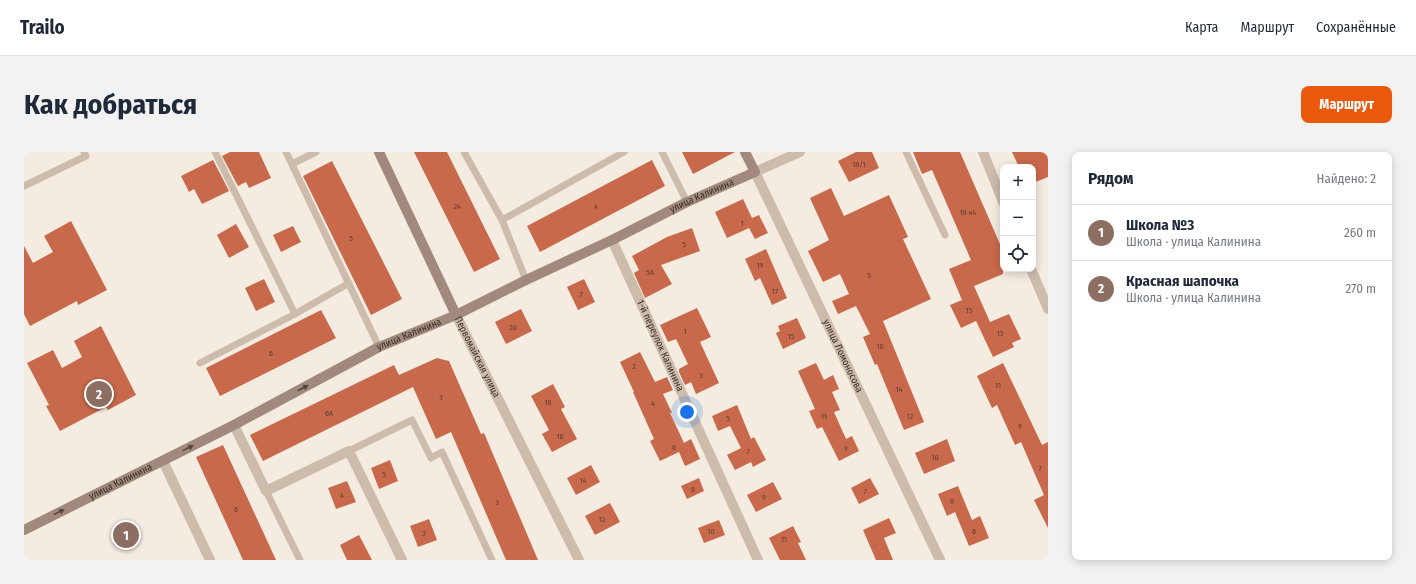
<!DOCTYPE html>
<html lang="ru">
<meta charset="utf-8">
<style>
:root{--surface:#fff;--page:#f2f2f3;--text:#1f2937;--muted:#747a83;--line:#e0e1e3;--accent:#ea580c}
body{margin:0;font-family:"Fira Sans Condensed",sans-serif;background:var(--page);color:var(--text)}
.controls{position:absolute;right:12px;top:12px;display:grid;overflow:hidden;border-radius:8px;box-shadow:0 2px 10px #0003}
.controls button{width:36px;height:36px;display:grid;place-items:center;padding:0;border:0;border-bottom:1px solid var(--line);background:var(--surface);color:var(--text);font:20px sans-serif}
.you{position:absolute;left:663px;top:260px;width:14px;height:14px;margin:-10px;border:3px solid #fff;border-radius:50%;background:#1a73e8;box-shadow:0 0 0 6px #1a73e833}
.badge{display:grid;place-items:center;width:26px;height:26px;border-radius:50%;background:var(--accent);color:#fff;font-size:13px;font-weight:700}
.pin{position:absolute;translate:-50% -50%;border:2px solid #fff;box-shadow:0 1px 4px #0006}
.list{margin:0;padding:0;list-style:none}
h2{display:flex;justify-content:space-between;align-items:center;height:52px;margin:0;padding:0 16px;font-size:17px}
h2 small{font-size:13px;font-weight:400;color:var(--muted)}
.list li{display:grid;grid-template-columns:26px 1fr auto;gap:12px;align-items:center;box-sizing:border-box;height:56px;padding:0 16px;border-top:1px solid var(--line)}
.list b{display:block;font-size:15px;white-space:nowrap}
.list p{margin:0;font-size:13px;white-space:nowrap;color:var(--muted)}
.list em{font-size:13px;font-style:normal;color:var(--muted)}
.icon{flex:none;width:22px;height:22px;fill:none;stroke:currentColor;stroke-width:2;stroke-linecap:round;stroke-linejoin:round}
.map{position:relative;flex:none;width:1024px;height:408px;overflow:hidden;border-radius:8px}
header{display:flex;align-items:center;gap:24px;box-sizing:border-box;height:56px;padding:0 20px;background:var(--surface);border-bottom:1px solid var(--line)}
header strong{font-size:19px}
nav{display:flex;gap:22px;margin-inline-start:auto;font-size:14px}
.intro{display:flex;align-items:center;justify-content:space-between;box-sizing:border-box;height:96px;padding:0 24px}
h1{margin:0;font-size:28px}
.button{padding:10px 18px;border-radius:8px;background:var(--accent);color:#fff;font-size:14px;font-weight:700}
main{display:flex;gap:24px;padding:0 24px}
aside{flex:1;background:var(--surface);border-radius:8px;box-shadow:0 2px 10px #0003}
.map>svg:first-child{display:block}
.building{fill:#c8694b}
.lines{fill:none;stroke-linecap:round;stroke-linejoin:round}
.lane{stroke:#cdbbac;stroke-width:7}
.street{stroke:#cdbbac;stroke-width:10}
.secondary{stroke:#a18a7d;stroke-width:10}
.oneway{fill:#544640}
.labels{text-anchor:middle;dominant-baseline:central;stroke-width:3;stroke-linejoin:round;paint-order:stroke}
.number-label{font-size:8px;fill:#5e3e33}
.street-label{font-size:10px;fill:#3b302b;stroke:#fbf5ee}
</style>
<header>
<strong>Trailo</strong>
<nav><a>Карта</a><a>Маршрут</a><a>Сохранённые</a></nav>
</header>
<div class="intro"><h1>Как добраться</h1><a class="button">Маршрут</a></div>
<main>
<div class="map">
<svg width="1024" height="408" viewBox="0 0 1024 408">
<rect width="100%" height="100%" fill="#f4ebe1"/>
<path class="building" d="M 206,0 L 235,0 L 247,26 L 225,36 L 222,30 L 214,34 L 198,4 Z
M 390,0 L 423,0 L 476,107 L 450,120 Z
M 658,0 L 711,0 L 669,22 Z
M 832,0 L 848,0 L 855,16 L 825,30 L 814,9 Z
M 889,0 L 936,0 L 979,99 L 979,122 L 950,134 L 966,170 L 985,162 L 997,187 L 988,191 L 990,195 L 969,205 L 952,169 L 937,176 L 926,153 L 938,148 L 925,117 L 947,108 L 908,18 L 898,22 Z
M 988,0 L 1024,0 L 1024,25 L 1009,31 L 1009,15 L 995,15 Z
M 189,8 L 205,39 L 178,52 L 170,37 L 165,40 L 157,24 Z
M 628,8 L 641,34 L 516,100 L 503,74 Z
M 308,9 L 378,147 L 347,163 L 279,24 Z
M 807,36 L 820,64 L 865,43 L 884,85 L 879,87 L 907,147 L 859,169 L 900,270 L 880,278 L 853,212 L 851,213 L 839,185 L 846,182 L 832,154 L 814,162 L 808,149 L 825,142 L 816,122 L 799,130 L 784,99 L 805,88 L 786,46 Z
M 719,47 L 728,66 L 735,63 L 744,81 L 731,87 L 725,76 L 703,86 L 691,60 Z
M 47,69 L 83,138 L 54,153 L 53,149 L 6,174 L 0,162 L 0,94 L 9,111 L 29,100 L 20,84 Z
M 212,72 L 225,95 L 205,106 L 193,83 Z
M 269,74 L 277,90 L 257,100 L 249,83 Z
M 668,76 L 676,99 L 637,113 L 648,132 L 621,146 L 610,121 L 615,118 L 608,104 L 643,85 Z
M 742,97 L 763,146 L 748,153 L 736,126 L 731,129 L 721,107 Z
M 240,127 L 251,150 L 232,159 L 221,136 Z
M 560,127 L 571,150 L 554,158 L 543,135 Z
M 673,156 L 687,185 L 676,190 L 695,231 L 672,242 L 667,230 L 661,233 L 655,220 L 655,217 L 664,212 L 652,187 L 644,190 L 636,173 Z
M 497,157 L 508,179 L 482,192 L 471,170 Z
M 297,158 L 312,186 L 196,244 L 182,216 Z
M 773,166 L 782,186 L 759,197 L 752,181 L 756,179 L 754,174 Z
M 77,174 L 112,243 L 84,258 L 82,255 L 36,279 L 22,254 L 25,253 L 3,211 L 29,198 L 38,216 L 58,205 L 50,189 Z
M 616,200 L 631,230 L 643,225 L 649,238 L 639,242 L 648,261 L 646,261 L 660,291 L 667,287 L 676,307 L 661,314 L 655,300 L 636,309 L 626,289 L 630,287 L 609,240 L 610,240 L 596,210 Z
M 413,206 L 425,209 L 457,282 L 460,281 L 514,408 L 482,408 L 427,280 L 412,287 L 389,235 L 239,309 L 226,283 L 370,213 L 375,223 Z
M 792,211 L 800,228 L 809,223 L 815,237 L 808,240 L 816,258 L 810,260 L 822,287 L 828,284 L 835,299 L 815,309 L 798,275 L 793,277 L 785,259 L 791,257 L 774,219 Z
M 979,211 L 1018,293 L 1024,290 L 1024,376 L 1010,348 L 1020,343 L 997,290 L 991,293 L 973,253 L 968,256 L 953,224 Z
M 529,232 L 541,255 L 537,257 L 553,287 L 528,300 L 518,282 L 525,278 L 507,244 Z
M 713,253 L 727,287 L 730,285 L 742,308 L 729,315 L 727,310 L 711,318 L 703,303 L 717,296 L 706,274 L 694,279 L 688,264 Z
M 923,287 L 931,309 L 900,322 L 891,301 Z
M 199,293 L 252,408 L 219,408 L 172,305 Z
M 366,308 L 374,329 L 355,337 L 347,316 Z
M 567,313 L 576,330 L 552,343 L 543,326 Z
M 675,326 L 680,339 L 663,347 L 657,334 Z
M 846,326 L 855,342 L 835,352 L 827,336 Z
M 323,329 L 332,350 L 312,357 L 304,336 Z
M 749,330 L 758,347 L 732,360 L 723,343 Z
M 934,334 L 948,368 L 956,364 L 965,386 L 945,394 L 931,360 L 923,364 L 914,342 Z
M 586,351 L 596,370 L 571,383 L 561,364 Z
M 865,366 L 872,381 L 860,386 L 869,408 L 852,408 L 839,378 Z
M 405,367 L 413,388 L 394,395 L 386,374 Z
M 695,368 L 701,383 L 680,391 L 674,376 Z
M 769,374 L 777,390 L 774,391 L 782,408 L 756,408 L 745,386 Z
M 335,383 L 348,408 L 323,408 L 316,393 Z"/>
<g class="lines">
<path class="lane" d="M 191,0 L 271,162
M 262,0 L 355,195
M 440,0 L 478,68 L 502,128
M 638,0 L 663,50
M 882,0 L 921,83
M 268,12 L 292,0
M 0,34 L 62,4 L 60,0
M 478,68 L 600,0
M 176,211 L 271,162 L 325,131
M 325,299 L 388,268 L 407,306 L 418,300 L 468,408
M 242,339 L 276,408"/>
<g class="street">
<path id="s1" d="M 776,0 L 731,20 L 916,408"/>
<path d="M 959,0 L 979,50"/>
<path id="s2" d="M 588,88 L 734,408"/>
<path d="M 1007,117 L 1024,157"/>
<path id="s3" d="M 432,163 L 555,408"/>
<path d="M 210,273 L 242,339 L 325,299 L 378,408"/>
<path d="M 139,309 L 186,408"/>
</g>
<g class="secondary">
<path d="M 355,0 L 432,163"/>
<path id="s4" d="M 0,378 L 210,273 L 355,195 L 432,163 L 502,128 L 588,88 L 663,50 L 731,20 L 721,0"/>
</g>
</g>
<defs><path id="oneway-solid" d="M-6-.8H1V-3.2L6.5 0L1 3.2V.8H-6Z"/></defs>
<g class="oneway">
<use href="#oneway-solid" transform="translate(279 236) rotate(-28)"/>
<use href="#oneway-solid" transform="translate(164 296) rotate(-26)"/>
<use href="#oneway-solid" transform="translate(35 360) rotate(-26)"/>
</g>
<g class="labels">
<g class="number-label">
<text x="835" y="12">18/1</text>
<text x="433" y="54">24</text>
<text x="572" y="54">4</text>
<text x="944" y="60">18 к4</text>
<text x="718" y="71">1</text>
<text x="327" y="86">5</text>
<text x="660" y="92">5</text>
<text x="736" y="113">19</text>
<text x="626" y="120">5А</text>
<text x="845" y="123">5</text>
<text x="751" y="139">17</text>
<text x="557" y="142">7</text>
<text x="945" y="158">15</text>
<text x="489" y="175">20</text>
<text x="661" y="179">1</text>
<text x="976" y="181">13</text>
<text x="767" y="184">15</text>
<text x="856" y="194">16</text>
<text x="247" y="201">6</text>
<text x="610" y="214">2</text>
<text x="677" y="223">3</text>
<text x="974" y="233">11</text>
<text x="875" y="237">14</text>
<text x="417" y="245">3</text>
<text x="524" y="250">18</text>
<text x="629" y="251">4</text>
<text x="305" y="261">6А</text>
<text x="800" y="264">11</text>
<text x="886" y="264">12</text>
<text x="704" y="266">5</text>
<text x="996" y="274">9</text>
<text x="536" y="284">16</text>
<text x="650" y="295">6</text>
<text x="822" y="296">9</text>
<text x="724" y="299">7</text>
<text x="911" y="305">10</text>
<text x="1016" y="316">7</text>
<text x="360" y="322">5</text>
<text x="559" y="328">14</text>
<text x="669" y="337">8</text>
<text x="841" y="339">7</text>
<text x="318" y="343">4</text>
<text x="740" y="345">9</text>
<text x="928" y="349">8</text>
<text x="473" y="350">3</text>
<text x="212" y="357">6</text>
<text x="578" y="367">12</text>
<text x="687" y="379">10</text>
<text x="950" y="379">6</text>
<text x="400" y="381">3</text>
<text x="760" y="387">11</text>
</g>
<g class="street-label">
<text stroke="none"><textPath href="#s4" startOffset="756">улица Калинина</textPath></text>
<text stroke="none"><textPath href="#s4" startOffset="432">улица Калинина</textPath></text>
<text stroke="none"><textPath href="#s2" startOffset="116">1-й переулок Калинина</textPath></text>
<text stroke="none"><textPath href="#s1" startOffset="253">улица Ломоносова</textPath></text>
<text stroke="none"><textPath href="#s3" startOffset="47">Первомайская улица</textPath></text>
<text stroke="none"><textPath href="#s4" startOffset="108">улица Калинина</textPath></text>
</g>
</g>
</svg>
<div class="controls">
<button>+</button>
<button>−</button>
<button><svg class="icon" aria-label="locate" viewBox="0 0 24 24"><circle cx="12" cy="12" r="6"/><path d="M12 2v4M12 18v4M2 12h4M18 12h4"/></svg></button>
</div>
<div class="you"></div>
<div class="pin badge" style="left:102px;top:383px;background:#8d6e63">1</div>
<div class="pin badge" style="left:75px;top:242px;background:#8d6e63">2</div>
</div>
<aside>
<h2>Рядом<small>Найдено: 2</small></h2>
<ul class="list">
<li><span class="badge" style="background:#8d6e63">1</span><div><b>Школа №3</b><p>Школа · улица Калинина</p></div><em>260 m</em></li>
<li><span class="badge" style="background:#8d6e63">2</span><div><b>Красная шапочка</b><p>Школа · улица Калинина</p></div><em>270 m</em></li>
</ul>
</aside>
</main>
